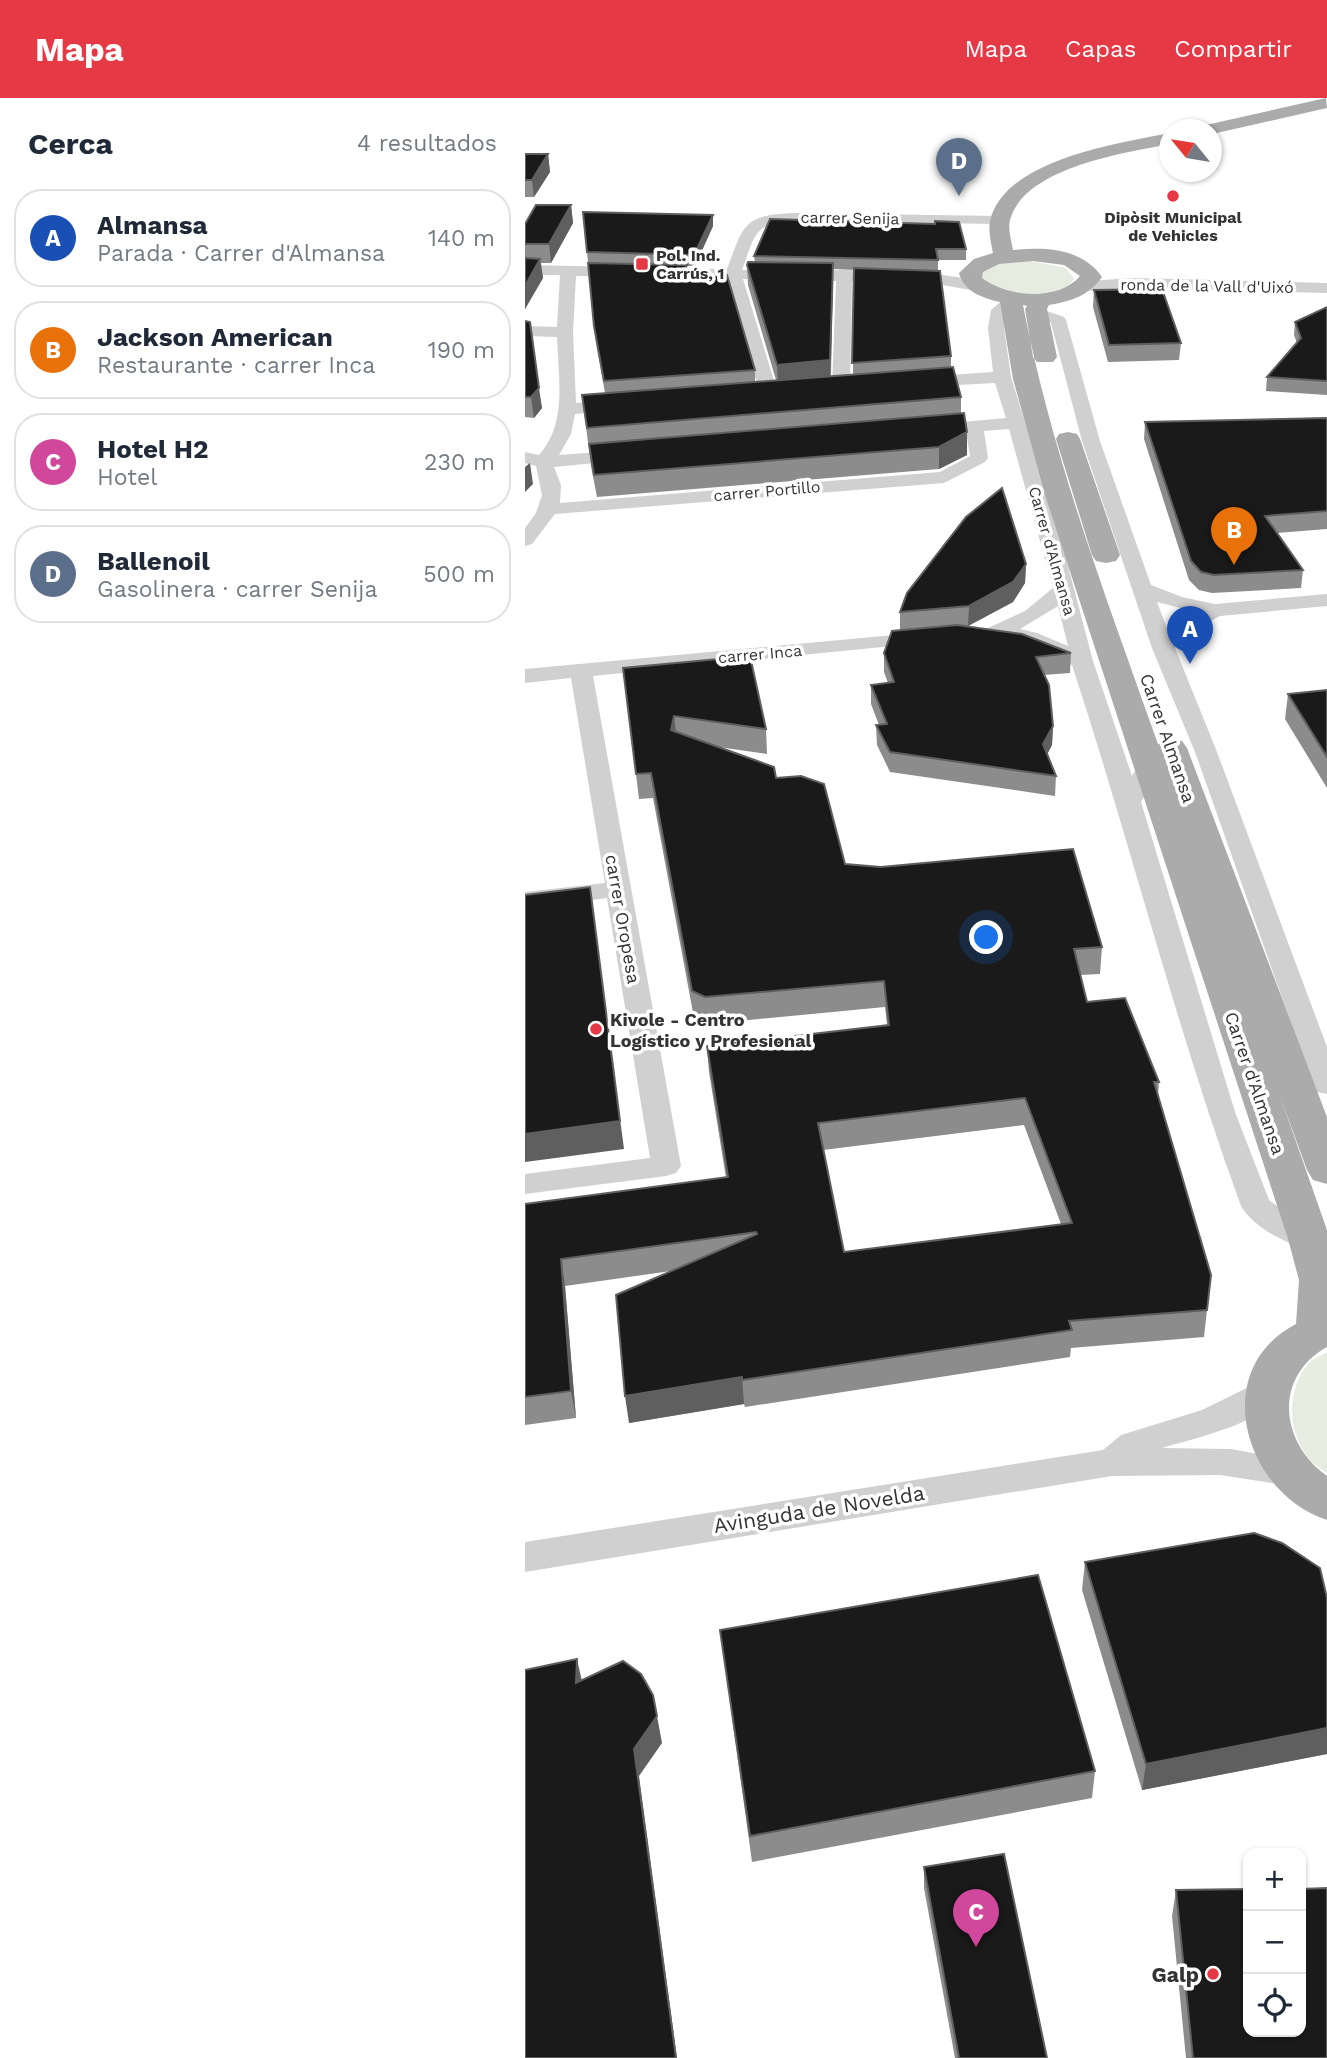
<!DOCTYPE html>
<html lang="es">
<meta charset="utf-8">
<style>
:root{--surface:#fff;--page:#f6f6f7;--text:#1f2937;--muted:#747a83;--line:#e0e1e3;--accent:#e63946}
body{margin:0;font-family:"Work Sans",sans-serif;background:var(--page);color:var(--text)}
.controls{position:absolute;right:21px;bottom:21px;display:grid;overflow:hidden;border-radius:14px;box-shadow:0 2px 5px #0004}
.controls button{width:63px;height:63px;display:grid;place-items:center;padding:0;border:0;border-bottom:2px solid var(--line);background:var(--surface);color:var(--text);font:35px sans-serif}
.compass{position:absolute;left:634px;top:21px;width:63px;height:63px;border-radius:50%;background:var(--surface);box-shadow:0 2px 5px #0004;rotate:300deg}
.you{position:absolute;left:462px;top:840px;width:24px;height:24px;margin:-18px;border:5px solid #fff;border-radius:50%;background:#1a73e8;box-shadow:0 0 0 10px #1a73e833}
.badge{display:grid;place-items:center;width:46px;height:46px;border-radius:50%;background:var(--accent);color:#fff;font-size:23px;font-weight:700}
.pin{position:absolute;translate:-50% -58px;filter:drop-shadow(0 2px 4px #0008)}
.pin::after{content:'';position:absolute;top:37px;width:24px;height:21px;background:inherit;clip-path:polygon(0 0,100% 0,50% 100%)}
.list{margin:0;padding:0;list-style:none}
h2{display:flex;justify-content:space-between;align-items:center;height:91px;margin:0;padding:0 28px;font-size:30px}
h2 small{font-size:23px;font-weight:400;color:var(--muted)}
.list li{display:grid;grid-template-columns:46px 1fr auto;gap:21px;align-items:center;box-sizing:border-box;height:98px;margin:0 14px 14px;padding:0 14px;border:2px solid var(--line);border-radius:28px}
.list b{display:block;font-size:26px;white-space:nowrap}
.list p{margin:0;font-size:23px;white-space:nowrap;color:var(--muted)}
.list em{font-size:23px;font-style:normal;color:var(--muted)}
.icon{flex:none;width:38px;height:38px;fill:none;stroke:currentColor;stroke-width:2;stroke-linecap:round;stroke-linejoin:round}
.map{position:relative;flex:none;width:802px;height:1960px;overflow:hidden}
header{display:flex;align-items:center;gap:42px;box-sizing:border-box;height:98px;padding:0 35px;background:var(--accent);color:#fff}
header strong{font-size:33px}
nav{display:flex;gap:38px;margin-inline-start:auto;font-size:24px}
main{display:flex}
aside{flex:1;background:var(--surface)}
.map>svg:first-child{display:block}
.green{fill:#e6ecdf}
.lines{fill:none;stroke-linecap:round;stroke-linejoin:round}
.minor{fill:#d0d0d0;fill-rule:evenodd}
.primary{fill:#ababab;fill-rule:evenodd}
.wall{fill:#8c8c8c;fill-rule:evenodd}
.shaded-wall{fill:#5f5f5f}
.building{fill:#1a1a1a;stroke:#5f5f5f;stroke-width:2;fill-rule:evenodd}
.poi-dot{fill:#e63946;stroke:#fff;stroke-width:2.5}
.labels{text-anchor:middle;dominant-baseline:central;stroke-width:7;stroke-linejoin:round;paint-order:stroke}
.far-poi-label{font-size:16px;font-weight:bold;fill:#333;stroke:#fff}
.far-street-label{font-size:16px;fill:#333;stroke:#fff}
.street-label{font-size:18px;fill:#333;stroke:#fff}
.poi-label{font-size:18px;font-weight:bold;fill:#333;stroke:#fff;text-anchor:start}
.near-street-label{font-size:21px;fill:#333;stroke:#fff}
.near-poi-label{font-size:21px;font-weight:bold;fill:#333;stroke:#fff;text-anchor:end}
</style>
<header>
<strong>Mapa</strong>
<nav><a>Mapa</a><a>Capas</a><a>Compartir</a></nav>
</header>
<main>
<aside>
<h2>Cerca<small>4 resultados</small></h2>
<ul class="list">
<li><span class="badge" style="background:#1a4fb4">A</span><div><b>Almansa</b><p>Parada · Carrer d'Almansa</p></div><em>140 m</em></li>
<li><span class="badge" style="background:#e8710a">B</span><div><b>Jackson American</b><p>Restaurante · carrer Inca</p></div><em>190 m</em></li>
<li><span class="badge" style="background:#d1479c">C</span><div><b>Hotel H2</b><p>Hotel</p></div><em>230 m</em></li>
<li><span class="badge" style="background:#5c6f8a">D</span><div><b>Ballenoil</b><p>Gasolinera · carrer Senija</p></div><em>500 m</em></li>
</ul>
</aside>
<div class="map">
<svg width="802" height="1960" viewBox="0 0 802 1960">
<rect width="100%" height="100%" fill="#fff"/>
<path class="green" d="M 501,162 L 541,170 L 549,181 C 530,209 483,193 457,185 L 456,174 L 473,165 Z
M 802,1254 L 802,1375 C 764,1354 756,1299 783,1266 C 787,1261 796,1258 802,1254 Z"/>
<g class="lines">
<path class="minor" d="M 269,115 L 475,118 L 482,122 L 475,126 L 269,123 C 228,125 230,137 217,172 C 255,172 439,168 459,188 L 451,193 L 406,185 L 327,183 L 325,290 L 316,295 L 307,290 L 311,183 L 218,181 L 253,296 L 244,301 L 235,296 L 202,181 L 51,178 L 48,234 L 51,305 L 97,302 L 106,307 L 97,312 L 50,316 L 46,336 L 34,357 L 101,352 L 110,357 L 101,362 L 29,369 L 36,387 L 35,405 L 415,374 L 445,358 L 441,334 L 403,337 L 394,332 L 403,327 L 481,320 L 470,285 L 396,289 L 387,284 L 396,279 L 468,274 L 463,230 L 466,212 L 479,201 L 491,201 L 493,204 L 482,214 L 479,230 L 486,279 L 538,449 L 568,563 L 607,678 L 616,663 L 632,663 L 636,668 L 616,704 L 710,1014 L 744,1102 L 767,1119 L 795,1133 L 799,1141 L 795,1149 L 784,1152 C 760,1145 729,1130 716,1108 C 651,931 606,746 547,567 L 500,545 L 463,538 L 459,534 L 463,530 L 500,513 L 528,490 L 484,331 L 459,333 L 463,360 L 460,364 L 419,385 L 30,416 L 7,446 L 0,448 L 0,430 L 11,415 L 17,397 L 11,368 L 0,365 L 0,354 L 14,357 C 43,325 33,279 32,239 L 0,238 L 0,228 L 32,229 L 35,177 L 0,177 L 0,167 L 202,171 C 219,127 217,117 269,115 ZM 533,508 L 543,548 L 512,535 L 495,531 Z
M 609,180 L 802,185 L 802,195 L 609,190 L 562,193 L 554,188 L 562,183 Z
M 513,210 L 539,219 L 541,222 L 575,343 L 626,487 L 657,499 L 690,506 L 802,496 L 802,508 L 695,518 L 666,533 L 650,550 L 692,654 L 802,949 L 802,996 L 792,994 L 788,987 L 670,654 L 627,550 L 557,343 L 526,225 L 505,215 ZM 632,504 L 671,514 L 652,525 L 643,533 Z
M 401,534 L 408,536 L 412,540 L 408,544 L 68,578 L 156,1068 L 151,1075 L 141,1078 L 0,1096 L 0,1076 L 125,1060 L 82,800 L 0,810 L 0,794 L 80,785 L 46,580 L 0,585 L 0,571 Z
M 742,1280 L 754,1284 L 758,1293 C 741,1325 671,1340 637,1350 L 706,1351 L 778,1364 L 783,1374 L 778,1384 L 766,1388 L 695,1377 L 587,1378 L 0,1474 L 0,1444 L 578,1352 L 596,1337 L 677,1312 Z"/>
<path class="primary" d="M 801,0 L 802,10 L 687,36 L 687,32 L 672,32 L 681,27 Z
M 645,35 L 645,46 C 599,55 503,69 486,119 C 482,129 486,141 488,152 C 520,149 557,150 577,179 C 563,198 547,203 524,207 L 522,211 L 532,259 L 528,264 L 512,264 L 508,259 L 500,211 L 502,208 L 498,207 C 527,358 582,502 633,646 L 646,641 L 657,643 L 662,650 L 802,1019 L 802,1086 L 788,1082 L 782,1072 L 755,998 L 802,1132 L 802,1249 C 748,1279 755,1345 802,1378 L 802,1422 C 719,1395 683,1272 771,1226 L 774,1182 L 763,1141 L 521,400 L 488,281 L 475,204 C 458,200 439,194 434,175 L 449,161 L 468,155 C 466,145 463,133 465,123 C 478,62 594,45 645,35 ZM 508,163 L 539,167 L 555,178 C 533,204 482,199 457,180 L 458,174 L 474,166 Z
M 543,334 L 552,336 L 555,341 L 595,457 L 591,463 L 581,465 L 571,463 L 567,457 L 531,341 L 534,336 Z"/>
</g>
<path class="wall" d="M 0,56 L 23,56 L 25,74 L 9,99 L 0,99 Z
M 46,107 L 48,125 L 26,165 L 16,165 L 18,180 L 0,211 L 0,126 Z
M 58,114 L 188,117 L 188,128 L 170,168 L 162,168 L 162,177 L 230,272 L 230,284 L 251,282 L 223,187 L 222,167 L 230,164 L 229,158 L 245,121 L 441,151 L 441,162 L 413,162 L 413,173 L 426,258 L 426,269 L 436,299 L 436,315 L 442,357 L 414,371 L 72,399 L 66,368 L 57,297 L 80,295 L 71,245 ZM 308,171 L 329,172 L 328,277 L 306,278 Z
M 569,192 L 656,245 L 654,262 L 583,264 L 568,209 Z
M 802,209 L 802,297 L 741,293 L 742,279 L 772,245 L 769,237 L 770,224 Z
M 0,223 L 17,310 L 9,320 L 0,319 Z
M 802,320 L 802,431 L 752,435 L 778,472 L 776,490 L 687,495 L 674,492 L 664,482 L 619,341 L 620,324 Z
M 501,466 L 500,485 L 488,504 L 443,528 L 439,528 L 546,555 L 545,575 L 519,577 L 528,628 L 527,647 L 522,656 L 531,678 L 530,698 L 365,674 L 352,647 L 351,627 L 354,627 L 346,606 L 346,587 L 363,585 L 359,574 L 359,555 L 375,532 L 375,514 Z
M 98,570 L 241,631 L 242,656 L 193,649 L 251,680 L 320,766 L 577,849 L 575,876 L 555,877 L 562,904 L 634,984 L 633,997 L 682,1212 L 679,1239 L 546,1250 L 545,1259 L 220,1309 L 219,1306 L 104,1325 L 146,1173 L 40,1188 L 51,1320 L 0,1327 L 0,1106 L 201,1080 L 184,974 L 182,948 L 362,927 L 360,909 L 182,926 L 169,920 L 128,700 L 114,701 ZM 499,1027 L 536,1126 L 319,1154 L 298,1052 Z
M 802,592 L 802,690 L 760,621 L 763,596 Z
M 560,1464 L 802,1500 L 802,1656 L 617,1692 L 557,1492 Z
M 195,1532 L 570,1673 L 567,1700 L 227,1764 Z
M 399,1769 L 522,1960 L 430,1960 L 399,1790 Z
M 651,1792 L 802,1960 L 661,1960 L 647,1818 Z"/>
<path class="shaded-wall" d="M 23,56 L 25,74 L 9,99 L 7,82 Z
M 46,107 L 48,125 L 26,165 L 24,146 Z
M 188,117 L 188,128 L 170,168 L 169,157 Z
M 15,161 L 18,180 L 0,211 L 0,188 Z
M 308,165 L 308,186 L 305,284 L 253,288 L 252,267 Z
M 162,167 L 163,183 L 157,177 Z
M 14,290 L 17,310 L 9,320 L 6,299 Z
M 442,334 L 442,357 L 414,371 L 414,349 Z
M 5,365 L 8,386 L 0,394 L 0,369 Z
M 501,466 L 500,485 L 488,504 L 443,528 L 444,508 Z
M 149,618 L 152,643 L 146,632 Z
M 528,628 L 527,647 L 517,666 L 518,646 Z
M 68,816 L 99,1051 L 0,1064 L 0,1036 Z
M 36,1161 L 40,1188 L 51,1320 L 46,1293 Z
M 217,1279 L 219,1306 L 104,1325 L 100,1298 Z
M 52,1561 L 58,1588 L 51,1585 Z
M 132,1618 L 137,1645 L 114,1678 L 152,1960 L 151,1960 L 109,1651 Z
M 802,1630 L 802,1656 L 617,1692 L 621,1666 Z"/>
<path class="building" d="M 0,56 L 23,56 L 7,82 L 0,82 Z
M 11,107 L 46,107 L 24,146 L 0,146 L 0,126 Z
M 58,114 L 188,117 L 169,157 L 62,154 Z
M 245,121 L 410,126 L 410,123 L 434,124 L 441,151 L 411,151 L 413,162 L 229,158 Z
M 0,160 L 15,161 L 0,188 Z
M 223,164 L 308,165 L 305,262 L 252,267 L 222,167 Z
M 63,165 L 162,167 L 157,177 L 202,177 L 230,272 L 79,283 L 69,228 Z
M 329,170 L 415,173 L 426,258 L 327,265 Z
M 637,191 L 656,245 L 584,247 L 569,192 Z
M 802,209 L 802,283 L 742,279 L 776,240 L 770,224 Z
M 0,223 L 5,224 L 14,290 L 6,299 L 0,299 Z
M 428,269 L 436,299 L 62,330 L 57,297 Z
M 439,315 L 442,334 L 414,349 L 69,377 L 64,346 Z
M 802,320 L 802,413 L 740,418 L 778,472 L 689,477 L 676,474 L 666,463 L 620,324 Z
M 477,390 L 501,466 L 488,484 L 444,508 L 375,514 L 382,495 L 441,419 Z
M 432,527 L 497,536 L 546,555 L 511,559 L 524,587 L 528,628 L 518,646 L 531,678 L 365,654 L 351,627 L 362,626 L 346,587 L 369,584 L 359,555 L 367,533 Z
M 225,558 L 241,631 L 149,618 L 146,632 L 249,669 L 251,680 L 276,678 L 299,686 L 320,766 L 356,769 L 548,751 L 577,849 L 549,851 L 562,904 L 600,900 L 634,984 L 629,984 L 686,1177 L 682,1212 L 544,1223 L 547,1232 L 217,1282 L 217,1279 L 100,1298 L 91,1197 L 232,1136 L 231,1134 L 36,1161 L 46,1293 L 0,1299 L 0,1106 L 203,1079 L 182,948 L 364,927 L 359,883 L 180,899 L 167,893 L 126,675 L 111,676 L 98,570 ZM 500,1000 L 547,1125 L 319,1154 L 293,1025 Z
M 802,592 L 802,659 L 763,596 Z
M 65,789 L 95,1023 L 0,1036 L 0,797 Z
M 729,1435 L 757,1445 L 795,1470 L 802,1500 L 802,1630 L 621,1666 L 560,1464 Z
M 513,1477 L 570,1673 L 225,1738 L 195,1532 Z
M 52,1561 L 51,1585 L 98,1563 L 116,1576 L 128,1597 L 132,1618 L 109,1651 L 151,1960 L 0,1960 L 0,1572 Z
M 479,1756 L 522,1960 L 434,1960 L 399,1769 Z
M 802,1790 L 802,1960 L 668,1960 L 651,1792 L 723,1791 L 723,1934 L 776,1934 L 776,1791 Z"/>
<g class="poi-dot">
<circle cx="648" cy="98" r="7"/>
<rect x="110" y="159" width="14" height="14" rx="3.5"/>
<circle cx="71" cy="931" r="7"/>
<circle cx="688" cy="1876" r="7"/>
</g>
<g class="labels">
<g class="far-poi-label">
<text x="648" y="119">Dipòsit Municipal<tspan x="648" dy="18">de Vehicles</tspan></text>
<text x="131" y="157" text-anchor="start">Pol. Ind.<tspan x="131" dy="18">Carrús, 1</tspan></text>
</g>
<g class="far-street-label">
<text transform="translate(325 120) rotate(1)">carrer Senija</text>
<text transform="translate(682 188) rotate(1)">ronda de la Vall d'Uixó</text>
<text transform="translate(242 393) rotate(-5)">carrer Portillo</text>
<text transform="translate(527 453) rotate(74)">Carrer d'Almansa</text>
<text transform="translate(235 556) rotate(-5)">carrer Inca</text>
</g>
<g class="street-label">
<text transform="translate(643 640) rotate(71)">Carrer Almansa</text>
<text transform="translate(98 821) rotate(80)">carrer Oropesa</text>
<text transform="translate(730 985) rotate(71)">Carrer d'Almansa</text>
</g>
<g class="poi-label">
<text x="85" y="921">Kivole - Centro<tspan x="85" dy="21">Logístico y Profesional</tspan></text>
</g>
<g class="near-street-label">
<text transform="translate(294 1411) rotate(-9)">Avinguda de Novelda</text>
</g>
<g class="near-poi-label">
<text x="674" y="1876">Galp</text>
</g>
</g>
</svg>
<div class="controls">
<button>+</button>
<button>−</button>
<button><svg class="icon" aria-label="locate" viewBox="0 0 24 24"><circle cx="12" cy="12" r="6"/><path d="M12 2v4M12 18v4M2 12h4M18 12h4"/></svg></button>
</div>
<svg class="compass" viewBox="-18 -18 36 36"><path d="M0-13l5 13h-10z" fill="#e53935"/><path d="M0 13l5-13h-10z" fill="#747a83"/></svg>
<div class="you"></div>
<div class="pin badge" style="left:665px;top:566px;background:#1a4fb4">A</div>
<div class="pin badge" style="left:709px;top:467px;background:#e8710a">B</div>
<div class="pin badge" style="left:451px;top:1849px;background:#d1479c">C</div>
<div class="pin badge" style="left:434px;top:98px;background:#5c6f8a">D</div>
</div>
</main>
